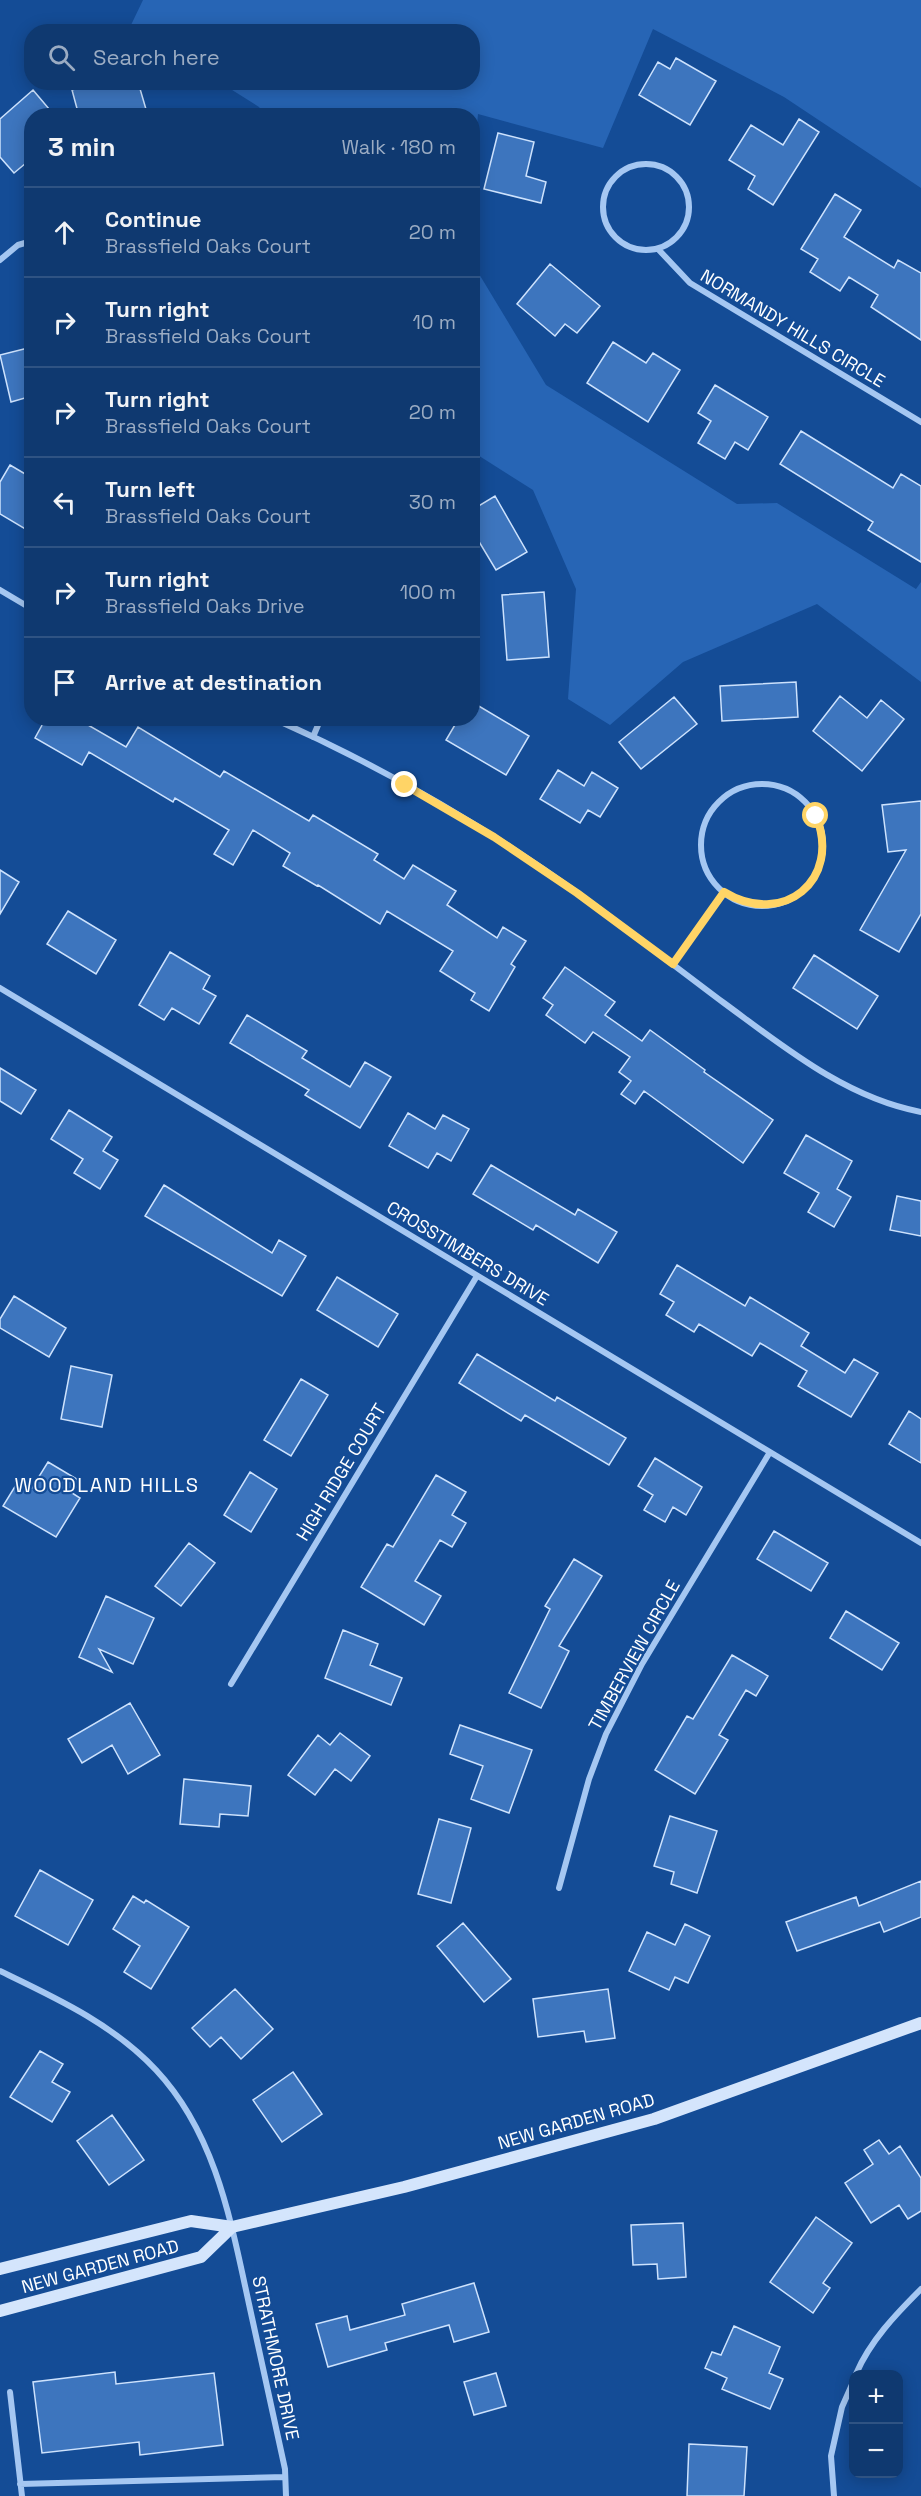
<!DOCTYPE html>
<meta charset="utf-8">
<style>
:root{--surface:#0f3970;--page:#184075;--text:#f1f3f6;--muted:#9bacc3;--line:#2f5383}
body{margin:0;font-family:"Space Grotesk",sans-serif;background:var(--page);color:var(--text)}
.controls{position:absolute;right:18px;bottom:18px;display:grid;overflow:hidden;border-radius:12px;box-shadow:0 3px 15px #0003}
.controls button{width:54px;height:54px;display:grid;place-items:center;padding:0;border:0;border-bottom:2px solid var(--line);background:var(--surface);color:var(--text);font:30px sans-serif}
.stop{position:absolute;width:18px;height:18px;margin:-14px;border:4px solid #ffd466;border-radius:50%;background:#fff}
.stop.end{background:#ffd466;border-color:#fff;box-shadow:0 2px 6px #0008}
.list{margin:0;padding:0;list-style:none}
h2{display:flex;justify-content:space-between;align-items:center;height:78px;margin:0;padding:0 24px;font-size:26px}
h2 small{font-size:20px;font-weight:400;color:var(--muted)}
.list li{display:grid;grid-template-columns:39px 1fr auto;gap:18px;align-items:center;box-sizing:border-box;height:90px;padding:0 24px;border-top:2px solid var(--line)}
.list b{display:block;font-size:22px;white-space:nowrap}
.list p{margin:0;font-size:20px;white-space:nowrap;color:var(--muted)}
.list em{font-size:20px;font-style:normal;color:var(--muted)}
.icon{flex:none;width:33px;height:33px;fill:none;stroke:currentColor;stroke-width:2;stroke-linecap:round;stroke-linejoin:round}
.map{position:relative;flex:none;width:921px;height:2496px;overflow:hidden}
.search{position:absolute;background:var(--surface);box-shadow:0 3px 15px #0003;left:24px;top:24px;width:456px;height:66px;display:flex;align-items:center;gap:15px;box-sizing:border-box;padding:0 21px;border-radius:24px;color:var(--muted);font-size:22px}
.panel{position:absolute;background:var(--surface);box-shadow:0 3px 15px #0003;left:24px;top:108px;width:456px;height:618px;border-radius:24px}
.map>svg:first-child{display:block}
.green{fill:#2765b5}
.building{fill:#3d75be;stroke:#cde2fd;stroke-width:1.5}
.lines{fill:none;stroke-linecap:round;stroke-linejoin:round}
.minor{stroke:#a5c7f2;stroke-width:6}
.secondary{stroke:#d4e5fc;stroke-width:12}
.route{stroke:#ffd466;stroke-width:8}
.labels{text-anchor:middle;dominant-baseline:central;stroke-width:4.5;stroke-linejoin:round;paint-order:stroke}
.street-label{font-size:18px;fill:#fff;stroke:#144c96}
.neighbourhood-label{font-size:20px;letter-spacing:1.5px;fill:#fff;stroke:#144c96}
</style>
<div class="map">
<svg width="921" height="2496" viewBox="0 0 921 2496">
<rect width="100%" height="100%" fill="#144c96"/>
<path class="green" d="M 143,0 L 921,0 L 921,188 L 784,97 L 653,29 L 603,148 L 478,114 L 473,170 L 472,116 L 265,115 L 259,107 L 221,83 L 472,82 L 472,32 L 140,31 L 131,25 Z
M 473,264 L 546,385 L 737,504 L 777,503 L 916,589 L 921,582 L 921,682 L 817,604 L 683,662 L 610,725 L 568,699 L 576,589 L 533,490 L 473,452 Z"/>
<path class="building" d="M 676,58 L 716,81 L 690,125 L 639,95 L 658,62 L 670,69 Z
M 97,82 L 138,82 L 148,116 L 79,116 L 72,90 Z
M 33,90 L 55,116 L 32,116 L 32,158 L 14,173 L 0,157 L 0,119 Z
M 799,119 L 819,132 L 773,205 L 748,189 L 755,176 L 729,160 L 751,125 L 783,145 Z
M 498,133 L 534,142 L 526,176 L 546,182 L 541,203 L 484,189 Z
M 835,194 L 861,210 L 844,237 L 894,268 L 898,260 L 921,273 L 921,340 L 871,307 L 878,295 L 849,277 L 840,291 L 810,272 L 818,259 L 801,249 Z
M 550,264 L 600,306 L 577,333 L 565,324 L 555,336 L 517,304 Z
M 613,342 L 646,363 L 653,353 L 680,370 L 648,422 L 587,383 Z
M 32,347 L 32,396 L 11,402 L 0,355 Z
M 715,385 L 768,417 L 748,450 L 735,442 L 725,459 L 698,443 L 711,421 L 698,413 Z
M 801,431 L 893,488 L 901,474 L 921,486 L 921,562 L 868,530 L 873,522 L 780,464 Z
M 10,465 L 32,478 L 32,533 L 0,514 L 0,482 Z
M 495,496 L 527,552 L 496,570 L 472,530 L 472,510 Z
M 544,592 L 549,657 L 507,660 L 502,595 Z
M 796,682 L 798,717 L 722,721 L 720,686 Z
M 840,696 L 867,718 L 881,700 L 904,719 L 862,771 L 813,731 Z
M 674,697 L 697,724 L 641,769 L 619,742 Z
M 472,702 L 529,736 L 506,775 L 446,740 L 459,718 L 472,718 Z
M 46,718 L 76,718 L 126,747 L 138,727 L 220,777 L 224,771 L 309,821 L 313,815 L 378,854 L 374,860 L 404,879 L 413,865 L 456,891 L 447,905 L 497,938 L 503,927 L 526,941 L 511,964 L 515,967 L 489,1011 L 471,1000 L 475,993 L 440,971 L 453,951 L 387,911 L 380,924 L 318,885 L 317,886 L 283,866 L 290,853 L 253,830 L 233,865 L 214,854 L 229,830 L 175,798 L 173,802 L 89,752 L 82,765 L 35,738 Z
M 558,770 L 584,786 L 592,772 L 618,788 L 600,817 L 588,810 L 580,823 L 540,799 Z
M 921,801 L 921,914 L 899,952 L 860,930 L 906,850 L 888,852 L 882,805 Z
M 0,870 L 19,882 L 0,914 Z
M 68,911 L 116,940 L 96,974 L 47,944 Z
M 170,952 L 210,976 L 203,989 L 216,996 L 199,1024 L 172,1008 L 164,1020 L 139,1005 Z
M 814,955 L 878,996 L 857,1029 L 793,988 Z
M 565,967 L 615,1002 L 605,1015 L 642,1041 L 650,1030 L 705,1070 L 704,1072 L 773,1120 L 743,1163 L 644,1091 L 635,1104 L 621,1094 L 631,1081 L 619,1072 L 630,1057 L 593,1032 L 585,1043 L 546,1015 L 553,1005 L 543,998 Z
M 247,1015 L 307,1051 L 302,1058 L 350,1087 L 365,1062 L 391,1077 L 360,1128 L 305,1095 L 309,1090 L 230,1043 Z
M 0,1068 L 36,1090 L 21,1114 L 0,1101 Z
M 69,1110 L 112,1137 L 103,1151 L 118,1160 L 100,1189 L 74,1173 L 83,1159 L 51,1139 Z
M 408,1113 L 435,1129 L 443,1115 L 469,1129 L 451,1161 L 437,1153 L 428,1168 L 389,1146 Z
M 806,1135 L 852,1161 L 837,1189 L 851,1197 L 834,1227 L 808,1212 L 819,1193 L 784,1173 Z
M 491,1165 L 575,1215 L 578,1209 L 617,1232 L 598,1263 L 536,1225 L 533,1230 L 473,1194 Z
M 164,1185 L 272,1253 L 279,1240 L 306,1256 L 282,1296 L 145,1216 Z
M 897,1196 L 921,1201 L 921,1236 L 890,1230 Z
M 677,1265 L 745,1306 L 750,1297 L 809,1333 L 801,1346 L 845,1373 L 854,1359 L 878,1373 L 851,1417 L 798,1386 L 807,1371 L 760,1343 L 752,1356 L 699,1324 L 694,1332 L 666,1315 L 674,1302 L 660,1294 Z
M 337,1277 L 398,1314 L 378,1347 L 317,1310 Z
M 14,1296 L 66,1328 L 49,1357 L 0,1328 L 0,1319 Z
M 477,1354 L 555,1401 L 557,1397 L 626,1438 L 609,1465 L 525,1415 L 521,1421 L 459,1383 Z
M 71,1366 L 112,1375 L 102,1427 L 61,1419 Z
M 301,1379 L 328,1395 L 291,1456 L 264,1440 Z
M 909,1411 L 921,1419 L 921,1463 L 889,1444 Z
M 655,1458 L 702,1487 L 686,1515 L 673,1507 L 665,1522 L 644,1510 L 653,1495 L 638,1486 Z
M 48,1462 L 80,1481 L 72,1493 L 80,1498 L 56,1537 L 3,1506 L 19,1480 L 32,1488 Z
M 250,1472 L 277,1489 L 251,1532 L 224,1515 Z
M 436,1475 L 466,1492 L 452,1515 L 466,1523 L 452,1547 L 440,1540 L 415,1581 L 441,1596 L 424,1625 L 361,1587 L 387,1544 L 393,1547 Z
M 774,1531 L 828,1563 L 811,1591 L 757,1559 Z
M 189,1543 L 215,1563 L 181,1606 L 155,1586 Z
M 574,1559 L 602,1576 L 559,1646 L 569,1651 L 541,1708 L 509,1693 L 550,1609 L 545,1606 Z
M 106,1596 L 154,1618 L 133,1664 L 99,1649 L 112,1672 L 79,1657 Z
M 846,1611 L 899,1643 L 882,1670 L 830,1638 Z
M 343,1630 L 378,1644 L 370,1665 L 402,1678 L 391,1705 L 325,1678 Z
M 732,1655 L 768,1676 L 756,1696 L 746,1690 L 719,1735 L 728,1740 L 695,1794 L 655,1770 L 687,1716 L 693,1719 Z
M 130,1703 L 160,1755 L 128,1774 L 112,1745 L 82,1763 L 68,1739 Z
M 460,1725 L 532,1750 L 509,1813 L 471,1799 L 483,1766 L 450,1754 Z
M 340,1733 L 370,1756 L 351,1781 L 335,1769 L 315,1795 L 288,1775 L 318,1735 L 330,1745 Z
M 184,1779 L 251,1786 L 248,1816 L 220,1814 L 219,1827 L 180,1824 Z
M 670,1816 L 717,1831 L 697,1893 L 671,1884 L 674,1872 L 654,1866 Z
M 439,1819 L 471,1828 L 451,1903 L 418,1894 Z
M 40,1870 L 93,1900 L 68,1945 L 15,1916 Z
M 921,1881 L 921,1917 L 884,1932 L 880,1922 L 797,1951 L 786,1922 L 856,1897 L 859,1906 Z
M 133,1896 L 144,1903 L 146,1900 L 189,1927 L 151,1989 L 124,1972 L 140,1946 L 113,1929 Z
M 463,1923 L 511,1979 L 484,2002 L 437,1946 Z
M 685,1924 L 710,1936 L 688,1983 L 675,1977 L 669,1990 L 629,1971 L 647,1932 L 675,1945 Z
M 235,1989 L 273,2029 L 241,2059 L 221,2037 L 210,2047 L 192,2028 Z
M 608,1989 L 615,2038 L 586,2042 L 584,2031 L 538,2037 L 533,1999 Z
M 40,2051 L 63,2064 L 52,2082 L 70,2092 L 52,2122 L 10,2097 Z
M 293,2072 L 322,2114 L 282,2142 L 253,2100 Z
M 112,2115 L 144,2160 L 109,2185 L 77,2141 Z
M 879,2140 L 889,2154 L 900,2146 L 921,2178 L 921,2211 L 908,2219 L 899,2205 L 871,2223 L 845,2183 L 873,2164 L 864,2150 Z
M 816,2217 L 852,2243 L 823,2283 L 830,2288 L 813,2313 L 770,2282 Z
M 683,2223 L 686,2277 L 658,2279 L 657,2264 L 633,2265 L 631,2225 Z
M 474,2283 L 489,2332 L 454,2342 L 449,2325 L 385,2343 L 387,2350 L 328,2367 L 316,2324 L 347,2316 L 350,2330 L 405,2315 L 402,2304 Z
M 734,2326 L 780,2347 L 769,2373 L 783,2379 L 770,2409 L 722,2389 L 727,2378 L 705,2368 L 712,2352 L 721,2355 Z
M 115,2372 L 116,2384 L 214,2373 L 223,2445 L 140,2455 L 139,2442 L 42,2453 L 33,2382 Z
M 496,2373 L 506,2406 L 474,2415 L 464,2382 Z
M 689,2444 L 747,2447 L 744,2496 L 687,2496 Z"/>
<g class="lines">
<path class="minor" d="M603 207a43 43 0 1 1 86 0a43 43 0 1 1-86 0Z
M 658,249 L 690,283 L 921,422
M 0,260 L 18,245 L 32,241
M 0,590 L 32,609
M 272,718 C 379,765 484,826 579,894 C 628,930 676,967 724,1003 C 784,1047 846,1098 921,1112
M 313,737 L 321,718
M701 845a61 61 0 1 1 122 0a61 61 0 1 1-122 0Z
M 673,964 L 724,892
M 0,988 L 921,1543
M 231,1684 L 477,1276
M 559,1888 L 589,1779 L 606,1734 L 642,1664 L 770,1452
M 0,1971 C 56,1998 113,2024 156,2070 C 216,2134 231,2222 249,2304 C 261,2359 273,2414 285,2469 L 286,2496
M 856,2374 C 870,2341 896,2314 921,2289
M 10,2392 L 22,2496
M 20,2484 L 285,2477
M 834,2496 L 831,2456 L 842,2407 L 854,2380"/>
<path class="secondary" d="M 0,2269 L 191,2221 L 232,2227 L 404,2187 L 654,2119 L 921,2023
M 0,2311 L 201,2257 L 232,2227"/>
</g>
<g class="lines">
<path class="route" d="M 405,785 L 494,837 L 577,893 L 673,964 L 724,892 C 783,928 842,880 816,816"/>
</g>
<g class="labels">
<g class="street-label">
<text transform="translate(793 328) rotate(31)">NORMANDY HILLS CIRCLE</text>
<text transform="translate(468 1253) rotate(31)">CROSSTIMBERS DRIVE</text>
<text transform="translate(341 1472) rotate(-59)">HIGH RIDGE COURT</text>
<text transform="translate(634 1655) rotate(-61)">TIMBERVIEW CIRCLE</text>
<text transform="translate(576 2121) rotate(-16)">NEW GARDEN ROAD</text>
<text transform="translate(100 2266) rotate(-15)">NEW GARDEN ROAD</text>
<text transform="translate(276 2358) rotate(78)">STRATHMORE DRIVE</text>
</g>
<g class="neighbourhood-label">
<text x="107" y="1485">WOODLAND HILLS</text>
</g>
</g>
</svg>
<div class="controls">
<button>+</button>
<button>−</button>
</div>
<div class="stop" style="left:816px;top:816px"></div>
<div class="stop end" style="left:405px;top:785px"></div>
<div class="search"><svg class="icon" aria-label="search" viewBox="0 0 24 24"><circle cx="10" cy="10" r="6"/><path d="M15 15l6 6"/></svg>Search here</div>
<section class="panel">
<h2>3 min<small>Walk · 180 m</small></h2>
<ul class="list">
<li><svg class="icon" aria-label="ahead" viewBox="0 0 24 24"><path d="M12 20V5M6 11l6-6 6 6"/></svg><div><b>Continue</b><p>Brassfield Oaks Court</p></div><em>20 m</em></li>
<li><svg class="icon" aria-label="right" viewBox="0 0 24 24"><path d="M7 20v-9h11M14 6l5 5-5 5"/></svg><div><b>Turn right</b><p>Brassfield Oaks Court</p></div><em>10 m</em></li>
<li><svg class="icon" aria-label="right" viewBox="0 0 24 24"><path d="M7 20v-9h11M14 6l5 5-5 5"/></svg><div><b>Turn right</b><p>Brassfield Oaks Court</p></div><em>20 m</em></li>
<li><svg class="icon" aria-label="left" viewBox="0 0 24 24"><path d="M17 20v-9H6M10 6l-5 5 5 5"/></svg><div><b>Turn left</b><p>Brassfield Oaks Court</p></div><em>30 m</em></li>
<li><svg class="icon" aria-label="right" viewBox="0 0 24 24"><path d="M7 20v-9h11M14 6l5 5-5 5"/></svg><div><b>Turn right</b><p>Brassfield Oaks Drive</p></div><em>100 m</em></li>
<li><svg class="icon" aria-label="arrive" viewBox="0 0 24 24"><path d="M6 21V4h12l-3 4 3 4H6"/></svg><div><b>Arrive at destination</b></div></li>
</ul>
</section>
</div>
